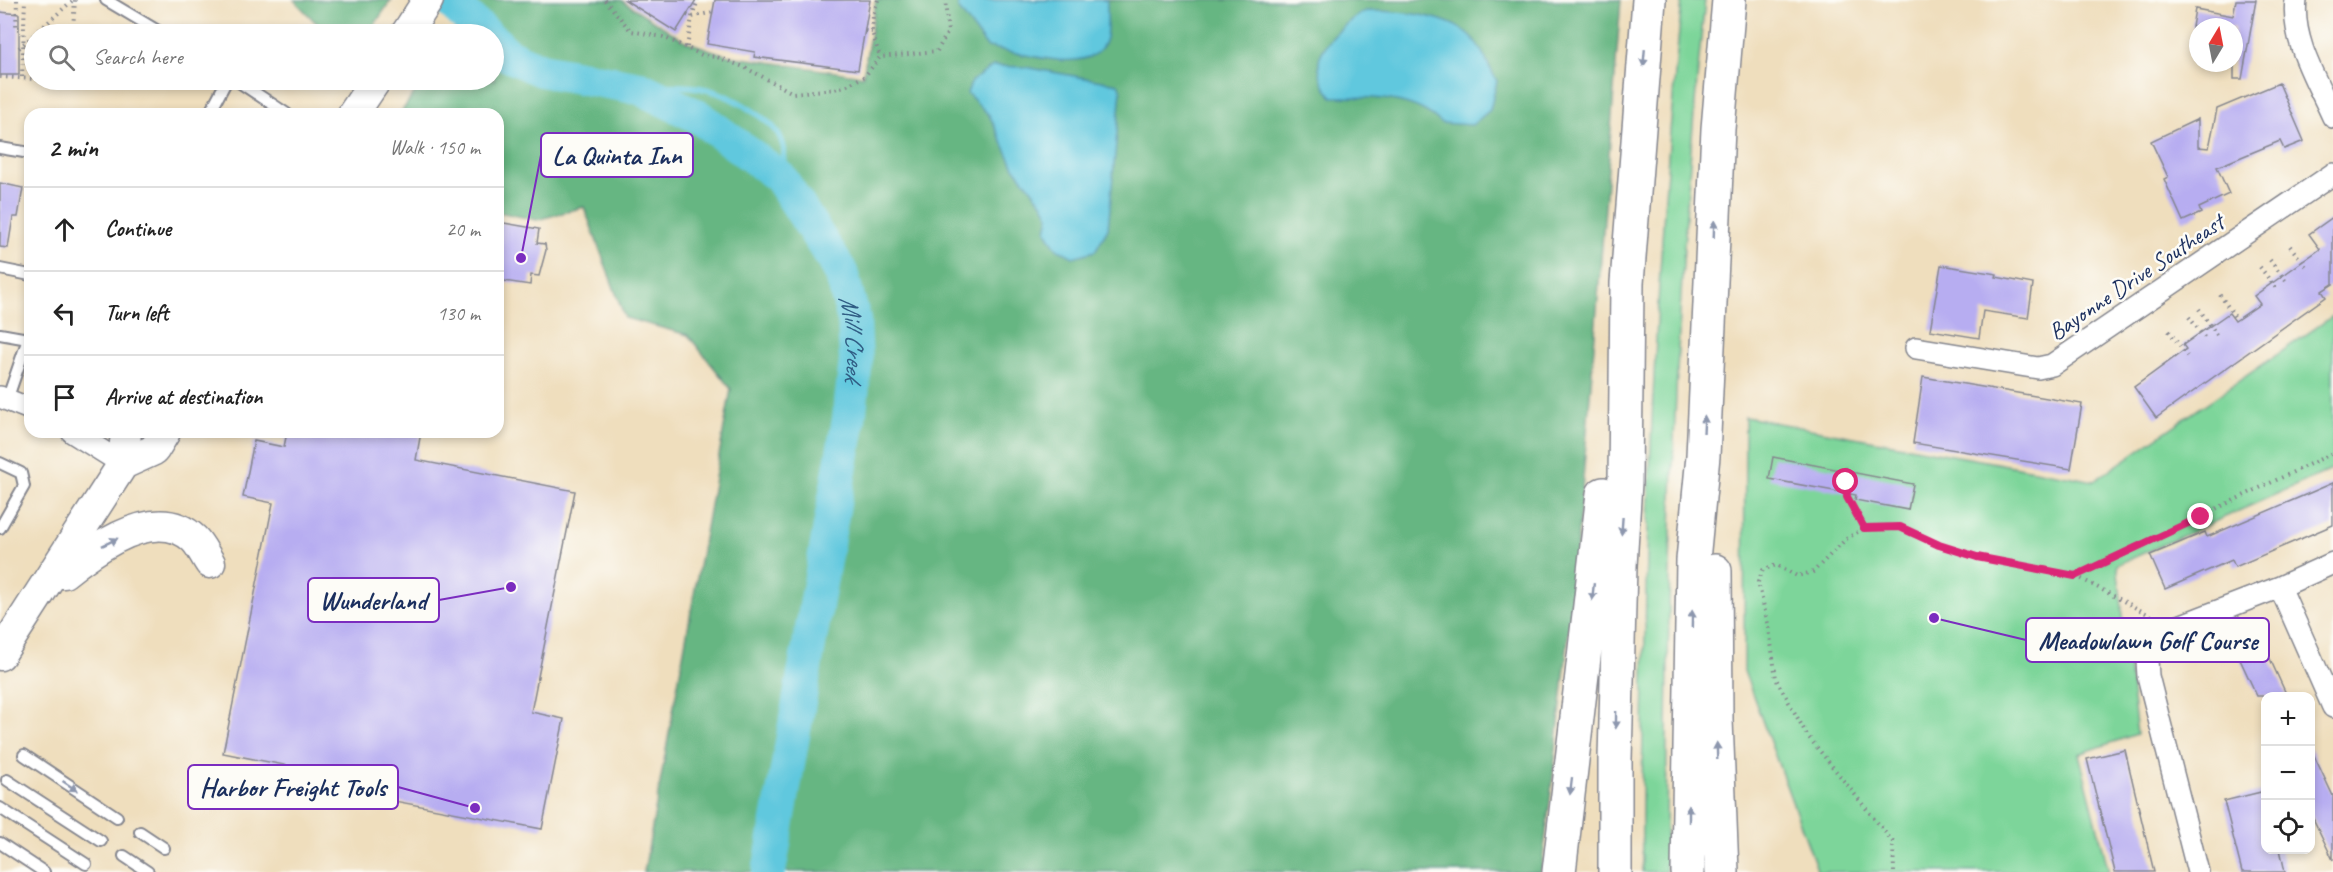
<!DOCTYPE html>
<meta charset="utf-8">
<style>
:root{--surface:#fff;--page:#f2f2f2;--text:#222;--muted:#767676;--line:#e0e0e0}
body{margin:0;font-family:Caveat,sans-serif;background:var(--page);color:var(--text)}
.controls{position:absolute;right:18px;bottom:18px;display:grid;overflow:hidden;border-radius:12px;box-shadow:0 3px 9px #0003}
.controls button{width:54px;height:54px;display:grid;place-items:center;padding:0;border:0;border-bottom:2px solid var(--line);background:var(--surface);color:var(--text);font:30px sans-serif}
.compass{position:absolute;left:2189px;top:18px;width:54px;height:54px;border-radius:50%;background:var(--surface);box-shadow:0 3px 9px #0003;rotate:10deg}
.stop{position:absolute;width:18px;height:18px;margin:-14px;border:4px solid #db2777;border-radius:50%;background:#fff}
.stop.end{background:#db2777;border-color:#fff;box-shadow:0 2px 6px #0008}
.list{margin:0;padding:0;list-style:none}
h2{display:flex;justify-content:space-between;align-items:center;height:78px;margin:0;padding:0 24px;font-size:26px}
h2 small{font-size:20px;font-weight:400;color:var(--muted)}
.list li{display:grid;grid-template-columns:39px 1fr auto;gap:18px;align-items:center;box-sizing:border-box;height:84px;padding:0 24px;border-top:2px solid var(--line)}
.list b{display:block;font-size:22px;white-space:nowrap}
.list em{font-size:20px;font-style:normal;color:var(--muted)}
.icon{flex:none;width:33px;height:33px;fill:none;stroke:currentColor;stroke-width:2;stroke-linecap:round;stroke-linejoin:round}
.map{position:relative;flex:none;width:2333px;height:872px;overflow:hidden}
.search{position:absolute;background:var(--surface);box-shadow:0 3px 9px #0003;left:24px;top:24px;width:480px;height:66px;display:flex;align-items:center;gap:15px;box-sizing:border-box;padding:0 21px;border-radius:33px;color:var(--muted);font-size:22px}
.panel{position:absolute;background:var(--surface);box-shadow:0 3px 9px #0003;left:24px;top:108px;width:480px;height:330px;border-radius:18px}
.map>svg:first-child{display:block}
.green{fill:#7dd59a;stroke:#4c827c;stroke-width:1.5}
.forest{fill:#66b682;stroke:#407270;stroke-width:1.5}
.water{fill:#61c8de;stroke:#3e7c9e;stroke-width:1.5}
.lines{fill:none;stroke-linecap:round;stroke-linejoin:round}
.stream{stroke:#61c8de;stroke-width:6}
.river{stroke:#61c8de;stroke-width:34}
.building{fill:#b7adf1}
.service-casing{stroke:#85868e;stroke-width:14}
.minor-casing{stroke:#85868e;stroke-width:24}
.secondary-casing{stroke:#85868e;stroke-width:33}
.motorway-casing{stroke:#85868e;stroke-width:36}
.path{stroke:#85868e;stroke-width:4;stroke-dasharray:1.5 4.5;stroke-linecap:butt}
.service{stroke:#fff;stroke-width:10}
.minor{stroke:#fff;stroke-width:21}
.secondary{stroke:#fff;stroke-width:30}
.motorway{stroke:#fff;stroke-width:33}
.oneway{fill:#8d97ae}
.route{stroke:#db2777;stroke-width:8}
.labels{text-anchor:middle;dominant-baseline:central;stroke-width:5;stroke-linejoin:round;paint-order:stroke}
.street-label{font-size:24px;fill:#1b2f5e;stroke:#fdfcf7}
.water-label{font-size:26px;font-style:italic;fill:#305d84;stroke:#fdfcf7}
.leader{fill:none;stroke:#7b2cbf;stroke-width:2}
.callout-dot{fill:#7b2cbf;stroke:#fdfcf7;stroke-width:2}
.callout{fill:#fdfcf7;stroke:#7b2cbf;stroke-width:2}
.callout-label{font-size:26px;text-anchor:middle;font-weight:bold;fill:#1b2f5e}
</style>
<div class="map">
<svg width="2333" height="872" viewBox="0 0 2333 872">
<rect width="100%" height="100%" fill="#fdfcf7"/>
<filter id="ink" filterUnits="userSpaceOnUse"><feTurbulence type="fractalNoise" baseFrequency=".0167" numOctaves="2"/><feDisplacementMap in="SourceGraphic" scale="12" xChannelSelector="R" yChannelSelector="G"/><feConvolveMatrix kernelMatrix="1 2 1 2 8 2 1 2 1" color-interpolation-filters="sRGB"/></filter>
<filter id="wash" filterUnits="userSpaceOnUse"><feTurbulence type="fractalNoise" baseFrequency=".008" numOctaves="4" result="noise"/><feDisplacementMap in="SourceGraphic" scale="24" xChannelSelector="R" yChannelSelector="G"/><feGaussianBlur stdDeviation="1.35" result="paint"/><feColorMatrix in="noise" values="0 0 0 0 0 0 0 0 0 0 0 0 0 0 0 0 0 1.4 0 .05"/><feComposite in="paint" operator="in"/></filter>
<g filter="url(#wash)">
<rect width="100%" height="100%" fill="#efdebd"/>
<path class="green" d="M 1682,0 L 1705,0 C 1674,289 1667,581 1666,872 L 1642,872 C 1641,779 1644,685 1646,592 C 1651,394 1662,197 1682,0 Z
M 2333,316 L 2333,469 L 2117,565 L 2137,734 L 2079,754 L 2109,872 L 1818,872 L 1744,671 L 1745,417 L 2094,481 Z"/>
<path class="forest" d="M 294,0 L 391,0 L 369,33 L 357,28 L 349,34 L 327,34 Z
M 475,0 L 621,0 L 685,41 L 729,56 L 863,76 L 876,0 L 1621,0 C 1598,291 1579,583 1541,872 L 644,872 L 731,389 L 688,335 L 625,318 L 584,207 L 537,220 L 498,212 L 498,114 L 400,114 L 423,80 L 494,80 L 494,34 L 453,34 Z"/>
<path class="water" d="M 958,0 L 1107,0 C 1107,12 1108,26 1106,38 C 1096,80 1017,51 987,47 L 958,8 Z
M 1366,11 C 1395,11 1443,14 1467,33 C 1481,44 1488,66 1497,81 L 1490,110 L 1472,125 L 1441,123 C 1415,96 1368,97 1332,97 C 1324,87 1318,76 1319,62 C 1320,45 1351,17 1366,11 Z
M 993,66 L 1025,67 L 1118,84 L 1121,90 L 1108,229 L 1095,251 L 1073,257 L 1056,248 L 1046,231 L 1049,216 L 1043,204 L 1014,167 L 989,115 L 967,93 L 972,81 Z"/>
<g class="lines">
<path class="stream" d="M 640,88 C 688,83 717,85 757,114 C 771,124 781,132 784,149 C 785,158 781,169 780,177"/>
<g class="river">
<path d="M 448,0 L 486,34"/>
<path id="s1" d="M 494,41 L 508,55 L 541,70 L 640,88 L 699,117 L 780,177 L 841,272 L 854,320 L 856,361 L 849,419 L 769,872"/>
</g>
</g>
<g id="blocks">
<path class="building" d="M 625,0 L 696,0 L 676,32 Z
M 715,0 L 870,0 L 858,70 L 754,57 L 755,52 L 707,44 Z
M 2236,0 L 2256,0 L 2242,79 L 2234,79 L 2234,27 L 2192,27 L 2195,9 L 2233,16 Z
M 0,12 L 19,14 L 19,75 L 0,75 Z
M 2279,83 L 2304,141 L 2284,149 L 2280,141 L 2217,167 L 2229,194 L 2199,208 L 2201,213 L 2183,221 L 2164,179 L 2168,177 L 2151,141 L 2198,119 L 2198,147 L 2209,148 L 2217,109 Z
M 0,183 L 23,188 L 18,217 L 13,217 L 8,248 L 0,247 Z
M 2333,217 L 2333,284 L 2322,291 L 2326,297 L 2156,418 L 2134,387 L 2186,349 L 2183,345 L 2229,313 L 2235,321 L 2260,304 L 2254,296 L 2320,249 L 2309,234 Z
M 498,222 L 539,229 L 537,243 L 545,244 L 546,250 L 539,276 L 531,275 L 530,285 L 498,280 Z
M 1941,265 L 1997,274 L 1996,277 L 2033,284 L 2028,318 L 1983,311 L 1979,338 L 1930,330 Z
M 1923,377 L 2082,404 L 2071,469 L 1913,443 Z
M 287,432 L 421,432 L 416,460 L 575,491 L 531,712 L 564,719 L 542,829 L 373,797 L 373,795 L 337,789 L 340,776 L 223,753 L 273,503 L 243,497 L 254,441 L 284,447 Z
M 1773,457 L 1913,484 L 1908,510 L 1855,500 L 1856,495 L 1769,479 Z
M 2333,483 L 2333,525 L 2235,567 L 2232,560 L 2165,589 L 2150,555 L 2205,532 L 2207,537 Z
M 2255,626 L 2287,696 L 2257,696 L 2230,638 Z
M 2310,747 L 2333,796 L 2333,860 L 2310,812 Z
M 2125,750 L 2154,872 L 2115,872 L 2087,759 Z
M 2265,791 L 2265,849 L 2280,849 L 2285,872 L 2242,872 L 2224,801 Z"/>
</g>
</g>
<g filter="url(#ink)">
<use href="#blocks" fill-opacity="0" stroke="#85868e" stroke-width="1.5"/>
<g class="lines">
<defs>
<path id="service" d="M 106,0 L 163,34
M 236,80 L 287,114
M 209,114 L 227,80
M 0,148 L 30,153
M 0,269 L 30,275
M 0,334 L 28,339
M 7,400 L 30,333
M 0,463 L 21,473 L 24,486 L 0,528
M 24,755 L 117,817
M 7,780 L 101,841
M 0,808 L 86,864
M 140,832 L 164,848
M 0,843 L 44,872
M 124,856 L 148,872"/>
<path id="minor" d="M 2296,0 C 2291,40 2317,81 2333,117
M 1916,348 L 2038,368 L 2052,365 L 2333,174
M 0,397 L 30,409
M 72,432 L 123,464
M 2280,587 L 2333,707
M 2198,872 L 2148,676 L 2147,660 L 2150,649 L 2174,628 L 2280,587 L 2333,563"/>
<path id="secondary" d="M 406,34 L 428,0
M 353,114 L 376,80
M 123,464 L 154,450 L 165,432
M 64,573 C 95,548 157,503 194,539 C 201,546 205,556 210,563
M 0,655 L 123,464 L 126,432"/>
<path id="motorway" d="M 1715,571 L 1716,720 L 1722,872
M 1559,872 L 1603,494
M 1615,872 L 1615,759 L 1620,566 L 1625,482 L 1627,283 L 1649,0
M 1688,872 L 1693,560 L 1703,456 L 1718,129 L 1729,0"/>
</defs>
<use href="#service" class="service-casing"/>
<use href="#minor" class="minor-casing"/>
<use href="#secondary" class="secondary-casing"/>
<use href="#motorway" class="motorway-casing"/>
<path class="path" d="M 17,0 L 16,28 L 24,28
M 605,0 L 631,31 L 663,37 L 704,56 L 717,57 L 744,67 L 793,93 L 835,89 L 847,85 L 865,76 L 880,57 L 937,51 L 948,32 L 945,0
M 878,0 L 873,15 L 872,32 L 880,57
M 687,15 L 692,17 L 713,12
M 44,26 L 57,34
M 865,31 L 872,32
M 35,34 L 73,0
M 66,34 L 73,29 L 75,0
M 687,47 L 692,17 L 698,0
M 19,48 L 34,35
M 0,77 L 34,79
M 22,77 L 25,0
M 38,80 L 39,80
M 2290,246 L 2308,269
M 2270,260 L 2288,284
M 2260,267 L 2278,291
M 2220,295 L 2237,320
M 2199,309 L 2217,335
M 2189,317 L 2207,341
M 2169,331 L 2187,356
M 1845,467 L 1847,497 L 1864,528
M 2076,576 L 2157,619
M 1894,872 L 1893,842 L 1807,735 L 1776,679 L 1769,628 L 1758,582 L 1763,570 L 1776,565 L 1797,576 L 1813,572 L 1846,539 L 1864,528 L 1900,527 L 1939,545 L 1978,557 L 2075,576 L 2333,453"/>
<use href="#service" class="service"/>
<use href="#minor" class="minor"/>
<use href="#secondary" class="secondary"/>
<use href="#motorway" class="motorway"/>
</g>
<defs><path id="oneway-solid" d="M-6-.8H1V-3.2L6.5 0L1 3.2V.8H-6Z" transform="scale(1.5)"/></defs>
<g class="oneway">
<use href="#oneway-solid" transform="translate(1644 58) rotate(95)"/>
<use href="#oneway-solid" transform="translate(1714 229) rotate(-88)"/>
<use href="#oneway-solid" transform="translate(1704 424) rotate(-87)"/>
<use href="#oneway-solid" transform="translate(1622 526) rotate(94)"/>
<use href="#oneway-solid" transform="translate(110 542) rotate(-26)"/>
<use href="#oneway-solid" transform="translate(1593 592) rotate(96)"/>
<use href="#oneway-solid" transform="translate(1692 619) rotate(-89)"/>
<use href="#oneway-solid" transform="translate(1616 720) rotate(91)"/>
<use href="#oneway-solid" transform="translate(1717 751) rotate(-92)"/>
<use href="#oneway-solid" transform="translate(70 786) rotate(34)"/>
<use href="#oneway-solid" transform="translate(1571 786) rotate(97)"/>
<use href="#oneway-solid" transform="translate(1689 814) rotate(-90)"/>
</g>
</g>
<g class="lines" filter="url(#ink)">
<path class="route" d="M 1846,482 L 1847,497 L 1864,528 L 1900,527 L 1939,545 L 1977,557 L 2075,576 L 2201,517"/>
</g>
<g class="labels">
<g class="street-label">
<text transform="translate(2136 277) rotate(-34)">Bayonne Drive Southeast</text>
</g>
<g class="water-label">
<text stroke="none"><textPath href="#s1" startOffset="504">Mill Creek</textPath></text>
</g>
</g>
<path class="leader" d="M521 258L541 155M511 587L439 600M1934 618L2026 640M475 808L398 787"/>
<g class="callout-dot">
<circle cx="521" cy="258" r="6"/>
<circle cx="511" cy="587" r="6"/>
<circle cx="1934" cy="618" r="6"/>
<circle cx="475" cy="808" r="6"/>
</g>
<g class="callout">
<rect x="541" y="133" width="152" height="44" rx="6"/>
<rect x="308" y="578" width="131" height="44" rx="6"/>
<rect x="2026" y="618" width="243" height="44" rx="6"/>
<rect x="188" y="765" width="210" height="44" rx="6"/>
</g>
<g class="callout-label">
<text x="617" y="164">La Quinta Inn</text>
<text x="373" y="609">Wunderland</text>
<text x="2148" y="649">Meadowlawn Golf Course</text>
<text x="293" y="796">Harbor Freight Tools</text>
</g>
</svg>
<div class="controls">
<button>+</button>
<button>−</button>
<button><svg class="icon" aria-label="locate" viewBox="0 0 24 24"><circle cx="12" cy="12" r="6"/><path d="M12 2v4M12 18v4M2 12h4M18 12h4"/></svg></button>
</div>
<svg class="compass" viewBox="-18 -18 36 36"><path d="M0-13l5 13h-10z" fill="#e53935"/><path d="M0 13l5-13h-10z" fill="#767676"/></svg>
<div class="stop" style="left:1846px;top:482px"></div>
<div class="stop end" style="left:2201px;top:517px"></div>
<div class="search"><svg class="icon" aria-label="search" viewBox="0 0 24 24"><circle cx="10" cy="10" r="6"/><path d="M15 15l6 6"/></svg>Search here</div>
<section class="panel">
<h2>2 min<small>Walk · 150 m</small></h2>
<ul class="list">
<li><svg class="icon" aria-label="ahead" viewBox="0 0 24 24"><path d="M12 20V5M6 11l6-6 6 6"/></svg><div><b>Continue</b></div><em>20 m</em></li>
<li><svg class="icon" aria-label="left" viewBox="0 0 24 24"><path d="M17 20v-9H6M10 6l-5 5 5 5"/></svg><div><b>Turn left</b></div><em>130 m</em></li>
<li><svg class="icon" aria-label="arrive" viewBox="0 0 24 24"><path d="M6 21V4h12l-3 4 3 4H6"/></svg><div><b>Arrive at destination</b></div></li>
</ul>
</section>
</div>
